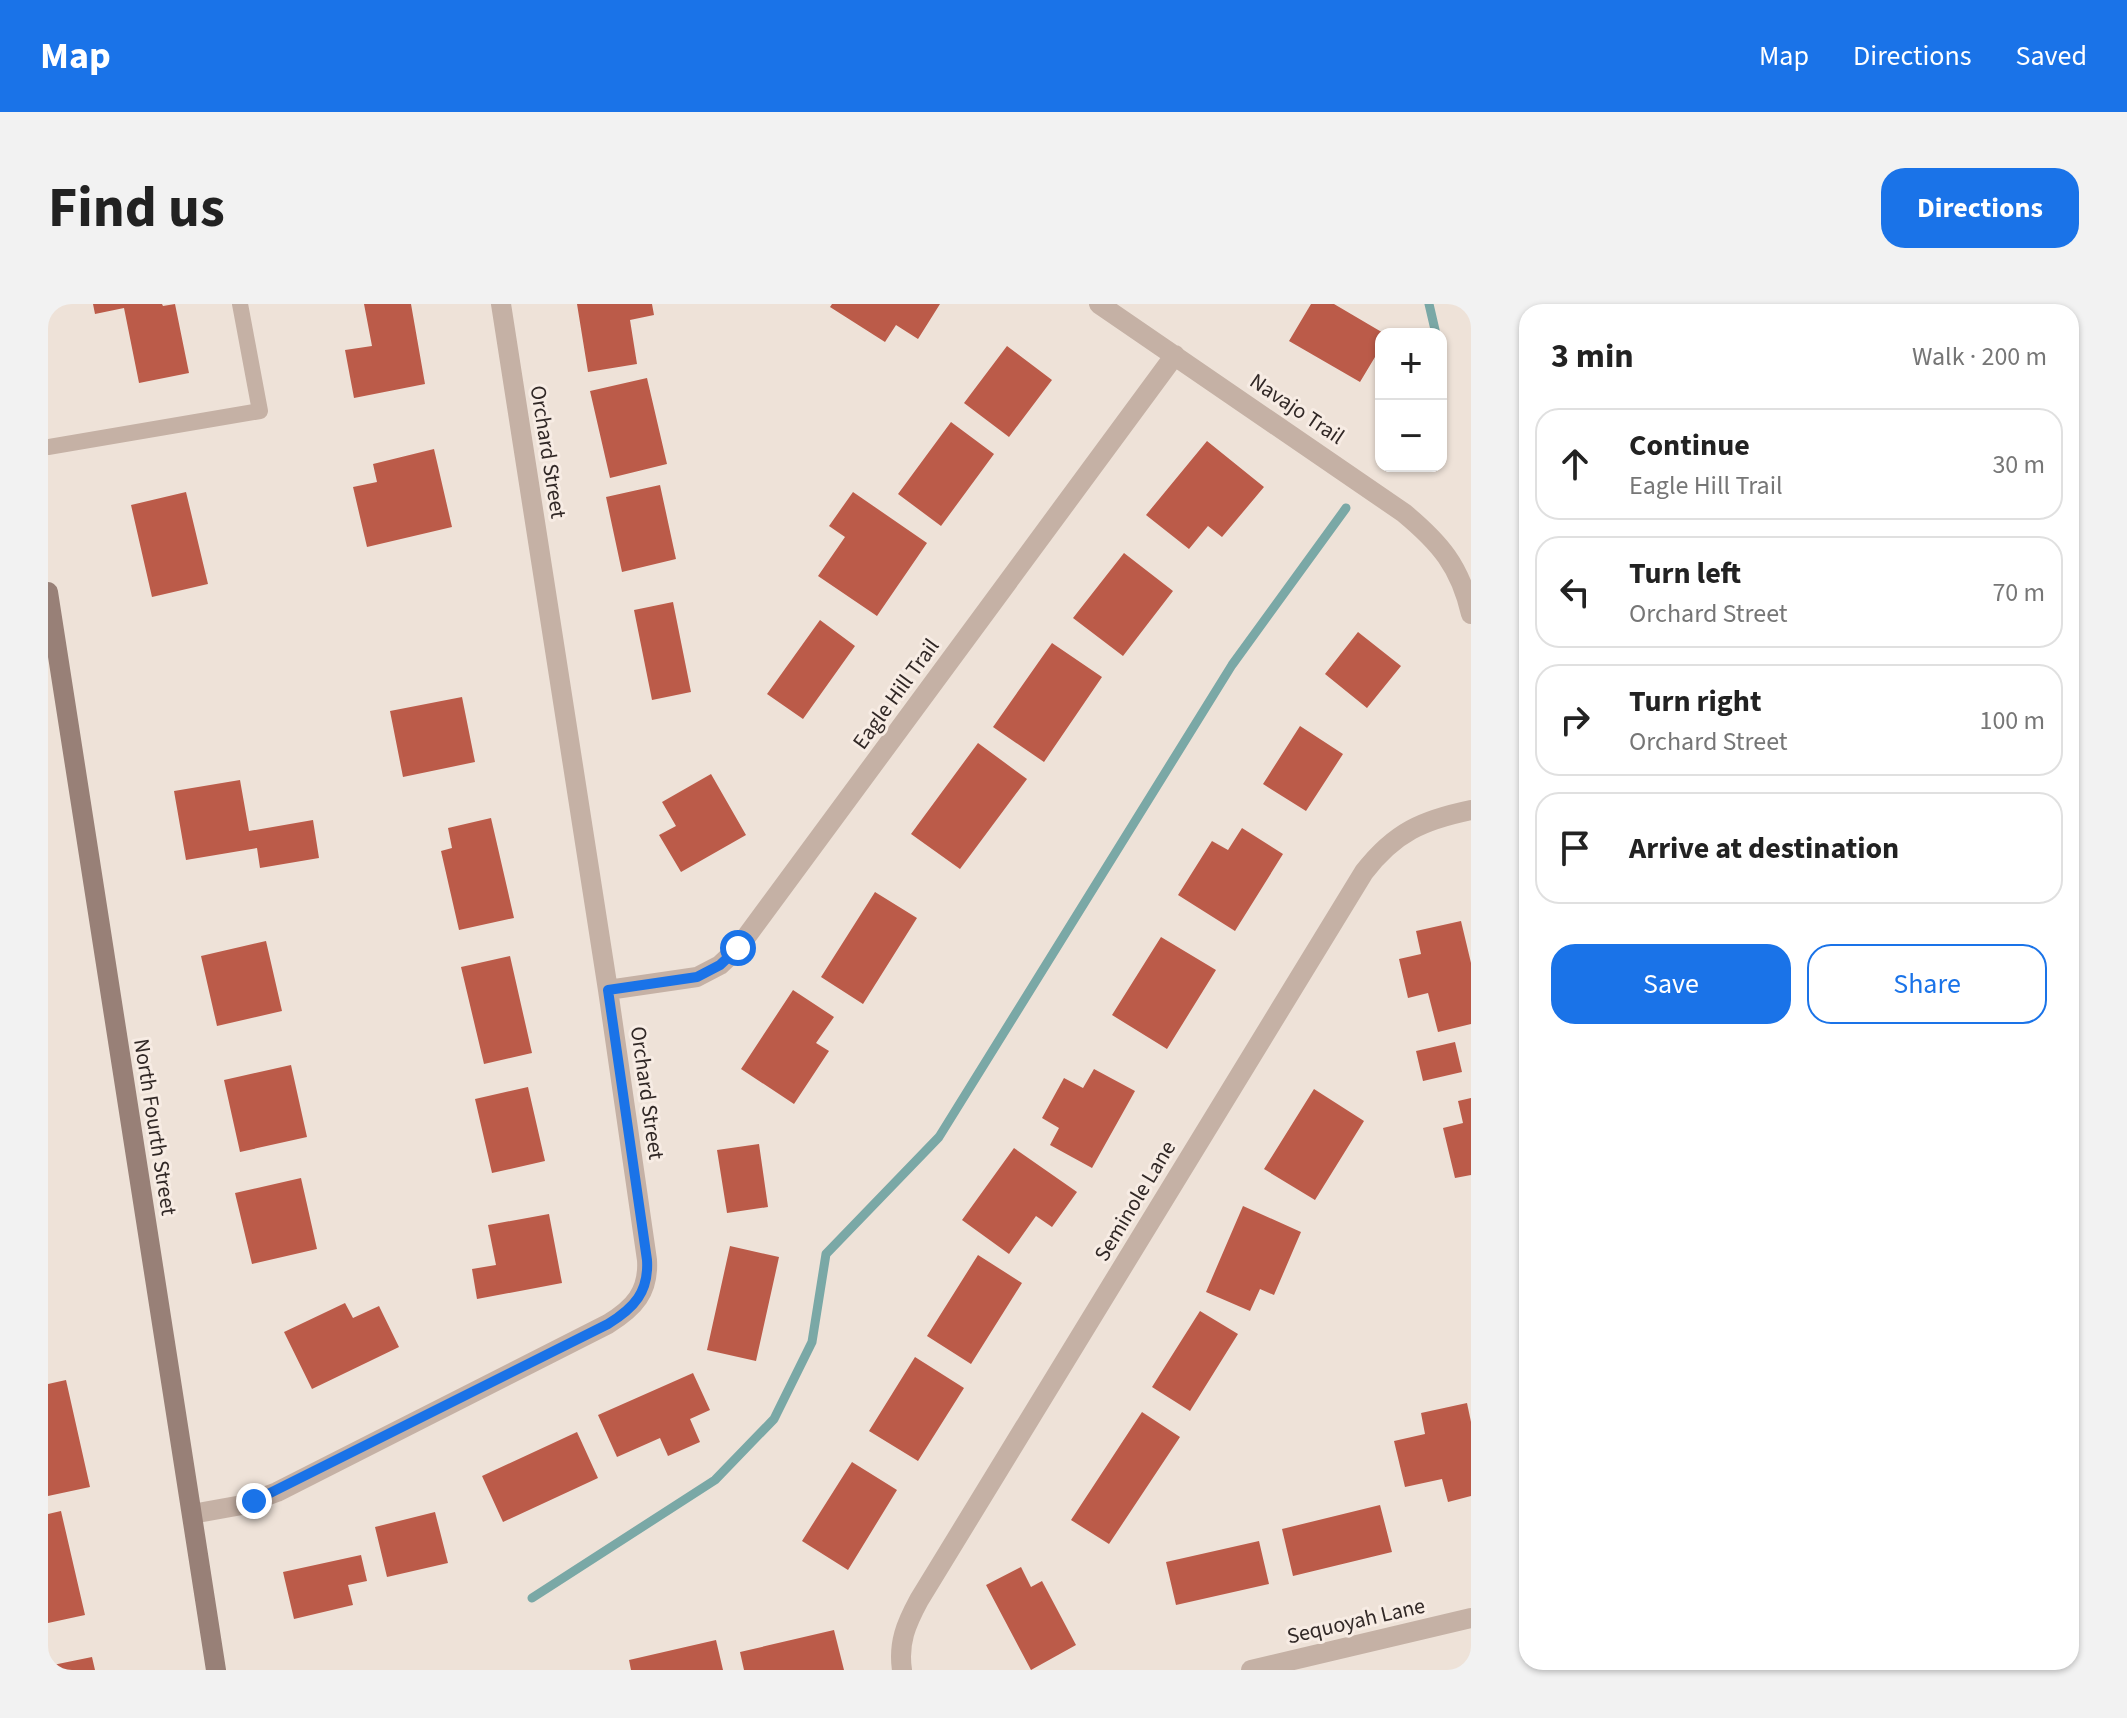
<!DOCTYPE html>
<meta charset="utf-8">
<style>
:root{--surface:#fff;--page:#f2f2f2;--text:#222;--muted:#767676;--line:#e0e0e0;--accent:#1a73e8}
body{margin:0;font-family:"Source Sans 3",sans-serif;background:var(--page);color:var(--text)}
.controls{position:absolute;right:24px;top:24px;display:grid;overflow:hidden;border-radius:16px;box-shadow:0 2px 6px #0004}
.controls button{width:72px;height:72px;display:grid;place-items:center;padding:0;border:0;border-bottom:2px solid var(--line);background:var(--surface);color:var(--text);font:40px sans-serif}
.stop{position:absolute;width:24px;height:24px;margin:-18px;border:6px solid #1a73e8;border-radius:50%;background:#fff}
.stop.end{background:#1a73e8;border-color:#fff;box-shadow:0 2px 8px #0008}
.list{margin:0;padding:0;list-style:none}
h2{display:flex;justify-content:space-between;align-items:center;height:104px;margin:0;padding:0 32px;font-size:34px}
h2 small{font-size:26px;font-weight:400;color:var(--muted)}
.list li{display:grid;grid-template-columns:52px 1fr auto;gap:24px;align-items:center;box-sizing:border-box;height:112px;margin:0 16px 16px;padding:0 16px;border:2px solid var(--line);border-radius:24px}
.list b{display:block;font-size:30px;white-space:nowrap}
.list p{margin:0;font-size:26px;white-space:nowrap;color:var(--muted)}
.list em{font-size:26px;font-style:normal;color:var(--muted)}
.actions{display:flex;gap:16px;padding:24px 32px}
.actions a{flex:1;padding:18px 0;border:2px solid var(--accent);border-radius:24px;text-align:center;font-size:28px;color:var(--accent)}
.actions .main{background:var(--accent);color:#fff}
.icon{flex:none;width:44px;height:44px;fill:none;stroke:currentColor;stroke-width:2;stroke-linecap:round;stroke-linejoin:round}
.map{position:relative;flex:none;width:1423px;height:1366px;overflow:hidden;border-radius:24px}
header{display:flex;align-items:center;gap:48px;box-sizing:border-box;height:112px;padding:0 40px;background:var(--accent);color:#fff}
header strong{font-size:38px}
nav{display:flex;gap:44px;margin-inline-start:auto;font-size:28px}
.intro{display:flex;align-items:center;justify-content:space-between;box-sizing:border-box;height:192px;padding:0 48px}
h1{margin:0;font-size:56px}
.button{padding:20px 36px;border-radius:24px;background:var(--accent);color:#fff;font-size:28px;font-weight:700}
main{display:flex;gap:48px;padding:0 48px}
aside{flex:1;background:var(--surface);border-radius:24px;box-shadow:0 2px 6px #0004}
.map>svg:first-child{display:block}
.lines{fill:none;stroke-linecap:round;stroke-linejoin:round}
.stream{stroke:#7aa8a6;stroke-width:9}
.building{fill:#bb5b49}
.service{stroke:#c5b1a5;stroke-width:16}
.minor{stroke:#c5b1a5;stroke-width:20}
.secondary{stroke:#988077;stroke-width:20}
.route{stroke:#1a73e8;stroke-width:10}
.labels{text-anchor:middle;dominant-baseline:central;stroke-width:6;stroke-linejoin:round;paint-order:stroke}
.street-label{font-size:22px;fill:#312826;stroke:#f7ece4}
</style>
<header>
<strong>Map</strong>
<nav><a>Map</a><a>Directions</a><a>Saved</a></nav>
</header>
<div class="intro"><h1>Find us</h1><a class="button">Directions</a></div>
<main>
<div class="map">
<svg width="1423" height="1366" viewBox="0 0 1423 1366">
<rect width="100%" height="100%" fill="#eee2d8"/>
<g class="lines">
<path class="stream" d="M 1381,0 L 1388,30
M 484,1294 L 667,1176 L 726,1115 L 764,1038 L 778,950 L 891,833 L 1184,361 L 1298,204"/>
</g>
<path class="building" d="M 45,0 L 114,0 L 115,2 L 127,0 L 141,69 L 91,79 L 76,4 L 47,10 Z
M 316,0 L 363,0 L 377,80 L 306,94 L 297,46 L 324,42 Z
M 529,0 L 604,0 L 606,11 L 582,16 L 589,60 L 540,68 Z
M 784,0 L 892,0 L 870,35 L 848,21 L 837,38 L 782,3 Z
M 1263,0 L 1286,0 L 1337,30 L 1333,30 L 1333,43 L 1312,78 L 1241,37 Z
M 959,42 L 1004,76 L 961,133 L 916,99 Z
M 599,74 L 619,160 L 562,174 L 542,87 Z
M 903,118 L 946,150 L 893,222 L 850,190 Z
M 1159,137 L 1216,183 L 1174,233 L 1160,222 L 1141,245 L 1098,211 Z
M 386,145 L 404,223 L 319,243 L 305,183 L 329,178 L 325,160 Z
M 612,181 L 628,255 L 574,268 L 558,193 Z
M 138,188 L 160,280 L 104,293 L 83,201 Z
M 805,188 L 879,239 L 829,312 L 770,272 L 797,233 L 781,222 Z
M 1076,249 L 1125,287 L 1075,352 L 1025,314 Z
M 625,298 L 643,388 L 604,396 L 586,306 Z
M 772,316 L 807,342 L 755,415 L 719,390 Z
M 1310,328 L 1353,362 L 1319,404 L 1277,370 Z
M 1004,339 L 1054,373 L 996,458 L 945,423 Z
M 414,393 L 427,458 L 355,473 L 342,407 Z
M 1252,422 L 1295,450 L 1258,507 L 1215,480 Z
M 930,439 L 979,475 L 912,565 L 863,530 Z
M 663,470 L 698,531 L 633,568 L 611,531 L 628,522 L 614,498 Z
M 192,476 L 201,527 L 265,516 L 271,554 L 212,564 L 209,544 L 138,556 L 126,487 Z
M 443,514 L 466,614 L 411,626 L 393,547 L 404,544 L 400,524 Z
M 1194,524 L 1235,550 L 1187,627 L 1130,591 L 1164,537 L 1180,546 Z
M 827,588 L 869,614 L 815,700 L 773,673 Z
M 1413,617 L 1423,659 L 1423,720 L 1390,728 L 1380,689 L 1360,694 L 1351,655 L 1373,650 L 1368,627 Z
M 1113,633 L 1168,666 L 1119,745 L 1064,711 Z
M 218,637 L 234,707 L 169,722 L 153,652 Z
M 462,652 L 484,749 L 436,760 L 413,663 Z
M 745,686 L 786,713 L 768,739 L 781,747 L 746,800 L 693,765 Z
M 1407,738 L 1414,768 L 1375,777 L 1368,747 Z
M 243,761 L 259,833 L 192,848 L 176,776 Z
M 1046,765 L 1087,787 L 1044,864 L 1002,841 L 1011,824 L 994,814 L 1016,774 L 1035,784 Z
M 480,783 L 497,857 L 444,869 L 427,795 Z
M 1266,785 L 1316,817 L 1267,896 L 1216,865 Z
M 1423,794 L 1423,871 L 1407,874 L 1395,824 L 1415,819 L 1410,797 Z
M 711,840 L 720,903 L 679,909 L 669,846 Z
M 966,844 L 1029,888 L 1004,923 L 988,912 L 961,950 L 914,916 Z
M 253,874 L 269,945 L 204,960 L 187,889 Z
M 1195,902 L 1253,928 L 1226,991 L 1212,985 L 1202,1007 L 1158,988 Z
M 501,910 L 514,979 L 429,995 L 424,965 L 448,961 L 440,921 Z
M 682,942 L 731,953 L 708,1057 L 659,1046 Z
M 930,951 L 974,979 L 923,1060 L 879,1032 Z
M 297,999 L 305,1014 L 331,1002 L 351,1043 L 264,1085 L 236,1028 Z
M 1152,1007 L 1190,1030 L 1142,1107 L 1104,1083 Z
M 867,1053 L 916,1084 L 870,1157 L 821,1127 Z
M 645,1069 L 662,1106 L 642,1115 L 652,1138 L 620,1152 L 612,1134 L 569,1153 L 550,1111 Z
M 18,1076 L 42,1183 L 0,1192 L 0,1080 Z
M 1419,1099 L 1423,1118 L 1423,1192 L 1400,1198 L 1394,1175 L 1357,1183 L 1346,1137 L 1377,1130 L 1373,1109 Z
M 1094,1108 L 1132,1133 L 1061,1240 L 1023,1216 Z
M 529,1128 L 550,1174 L 455,1218 L 434,1172 Z
M 804,1158 L 849,1186 L 800,1266 L 754,1237 Z
M 1332,1201 L 1344,1248 L 1245,1272 L 1234,1225 Z
M 13,1207 L 37,1311 L 0,1319 L 0,1210 Z
M 387,1208 L 400,1259 L 339,1273 L 327,1223 Z
M 1211,1237 L 1221,1280 L 1128,1301 L 1118,1258 Z
M 313,1251 L 319,1277 L 300,1281 L 305,1301 L 246,1315 L 235,1268 Z
M 973,1263 L 983,1283 L 994,1277 L 1028,1341 L 983,1366 L 938,1281 Z
M 786,1326 L 796,1366 L 696,1366 L 692,1348 Z
M 668,1336 L 675,1366 L 583,1366 L 581,1356 Z
M 44,1353 L 47,1366 L 0,1366 L 0,1362 Z"/>
<g class="lines">
<path class="service" d="M 0,143 L 212,107 L 192,0"/>
<path class="minor" d="M 1051,0 L 1356,209 C 1392,239 1412,262 1423,310
M 560,686 L 649,673 L 672,661 L 690,644 L 1127,51
M 144,1210 L 194,1201 L 229,1188 L 560,1020 C 586,1004 601,988 599,956 L 560,686 L 453,0
M 854,1366 C 850,1339 858,1320 871,1296 L 1316,568 C 1347,528 1375,516 1423,506
M 1203,1366 L 1423,1314"/>
<path class="secondary" d="M 0,288 L 168,1366"/>
</g>
<g class="lines">
<path class="route" d="M 206,1197 L 560,1020 C 586,1004 601,988 599,956 L 560,686 L 649,673 L 672,661 L 690,644"/>
</g>
<g class="labels">
<g class="street-label">
<text transform="translate(1249 105) rotate(34)">Navajo Trail</text>
<text transform="translate(500 148) rotate(81)">Orchard Street</text>
<text transform="translate(848 390) rotate(-54)">Eagle Hill Trail</text>
<text transform="translate(599 789) rotate(82)">Orchard Street</text>
<text transform="translate(107 823) rotate(81)">North Fourth Street</text>
<text transform="translate(1087 897) rotate(-59)">Seminole Lane</text>
<text transform="translate(1308 1317) rotate(-13)">Sequoyah Lane</text>
</g>
</g>
</svg>
<div class="controls">
<button>+</button>
<button>−</button>
</div>
<div class="stop" style="left:690px;top:644px"></div>
<div class="stop end" style="left:206px;top:1197px"></div>
</div>
<aside>
<h2>3 min<small>Walk · 200 m</small></h2>
<ul class="list">
<li><svg class="icon" aria-label="ahead" viewBox="0 0 24 24"><path d="M12 20V5M6 11l6-6 6 6"/></svg><div><b>Continue</b><p>Eagle Hill Trail</p></div><em>30 m</em></li>
<li><svg class="icon" aria-label="left" viewBox="0 0 24 24"><path d="M17 20v-9H6M10 6l-5 5 5 5"/></svg><div><b>Turn left</b><p>Orchard Street</p></div><em>70 m</em></li>
<li><svg class="icon" aria-label="right" viewBox="0 0 24 24"><path d="M7 20v-9h11M14 6l5 5-5 5"/></svg><div><b>Turn right</b><p>Orchard Street</p></div><em>100 m</em></li>
<li><svg class="icon" aria-label="arrive" viewBox="0 0 24 24"><path d="M6 21V4h12l-3 4 3 4H6"/></svg><div><b>Arrive at destination</b></div></li>
</ul>
<div class="actions"><a class="main">Save</a><a>Share</a></div>
</aside>
</main>
